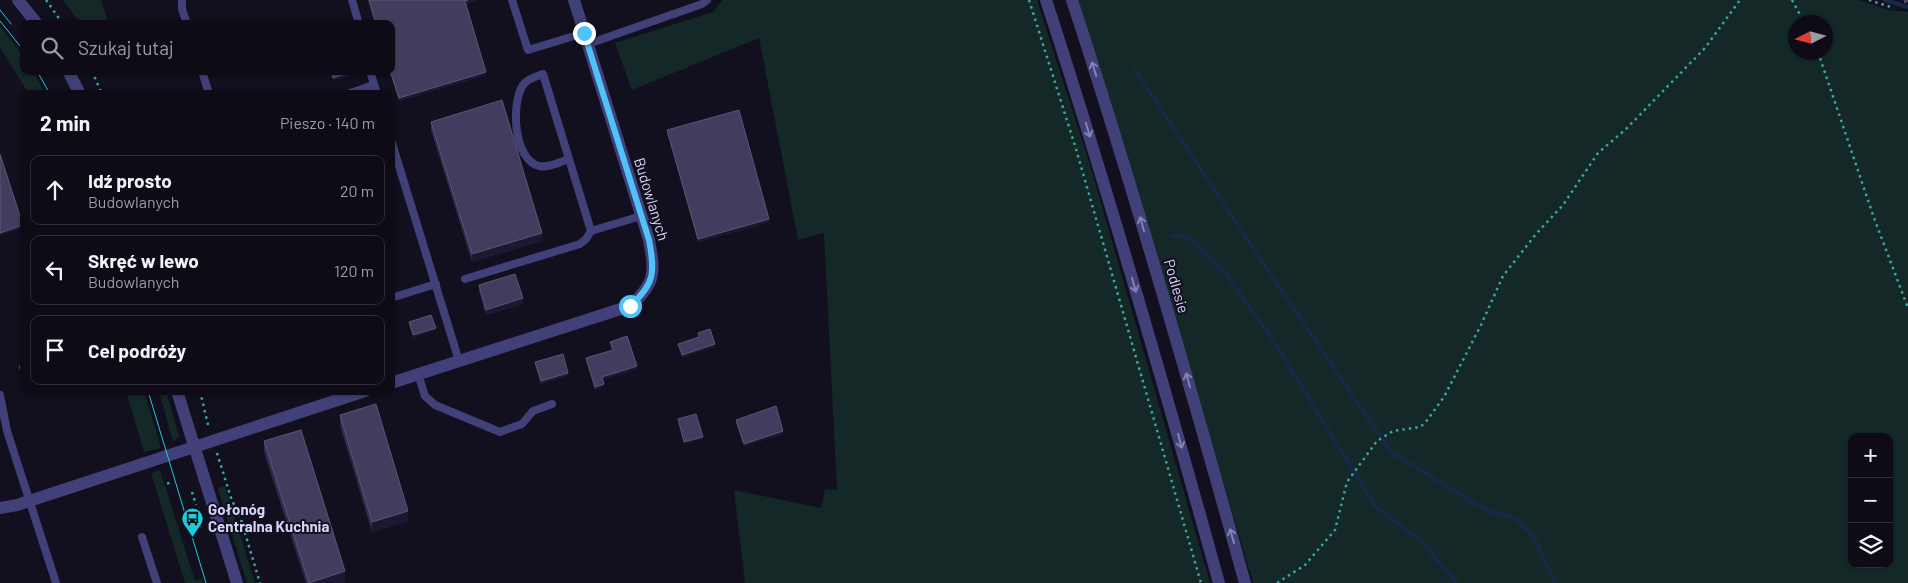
<!DOCTYPE html>
<html lang="pl">
<meta charset="utf-8">
<style>
:root{--surface:#0e0b17;--page:#1c1924;--text:#f1f3f6;--muted:#9b9ba1;--line:#2e2b36}
body{margin:0;font-family:Barlow,sans-serif;background:var(--page);color:var(--text)}
.controls{position:absolute;right:15px;bottom:15px;display:grid;overflow:hidden;border-radius:10px;box-shadow:0 1px 4px #0004}
.controls button{width:45px;height:45px;display:grid;place-items:center;padding:0;border:0;border-bottom:1px solid var(--line);background:var(--surface);color:var(--text);font:25px sans-serif}
.compass{position:absolute;left:1788px;top:15px;width:45px;height:45px;border-radius:50%;background:var(--surface);box-shadow:0 1px 4px #0004;rotate:264deg}
.stop{position:absolute;width:15px;height:15px;margin:-11px;border:4px solid #4fc3f7;border-radius:50%;background:#fff}
.stop.end{background:#4fc3f7;border-color:#fff;box-shadow:0 1px 5px #0008}
.list{margin:0;padding:0;list-style:none}
h2{display:flex;justify-content:space-between;align-items:center;height:65px;margin:0;padding:0 20px;font-size:21px}
h2 small{font-size:16px;font-weight:400;color:var(--muted)}
.list li{display:grid;grid-template-columns:32px 1fr auto;gap:15px;align-items:center;box-sizing:border-box;height:70px;margin:0 10px 10px;padding:0 10px;border:1px solid var(--line);border-radius:10px}
.list b{display:block;font-size:19px;white-space:nowrap}
.list p{margin:0;font-size:16px;white-space:nowrap;color:var(--muted)}
.list em{font-size:16px;font-style:normal;color:var(--muted)}
.icon{flex:none;width:28px;height:28px;fill:none;stroke:currentColor;stroke-width:2;stroke-linecap:round;stroke-linejoin:round}
.map{position:relative;flex:none;width:1908px;height:583px;overflow:hidden}
.search{position:absolute;background:var(--surface);box-shadow:0 1px 4px #0004;left:20px;top:20px;width:375px;height:55px;display:flex;align-items:center;gap:12px;box-sizing:border-box;padding:0 18px;border-radius:10px;color:var(--muted);font-size:19px}
.panel{position:absolute;background:var(--surface);box-shadow:0 1px 4px #0004;left:20px;top:90px;width:375px;height:305px;border-radius:10px}
.map>svg:first-child{display:block}
.green{fill:#132827;fill-rule:evenodd}
.lines{fill:none;stroke-linecap:round;stroke-linejoin:round}
.stream{stroke:#152844;stroke-width:4.5}
.path{stroke:#3ca59d;stroke-width:2.5;stroke-dasharray:2.5 4;stroke-linecap:butt}
.service{stroke:#414079;stroke-width:8}
.minor{stroke:#414079;stroke-width:12}
.tertiary{stroke:#414079;stroke-width:12}
.tram{stroke:#1bcede;stroke-width:1}
.wall{fill:#312b4b}
.shaded-wall{fill:#1d1832}
.building{fill:#423d5e;stroke:#5a5476}
.oneway{stroke:#8482b3}
.route{stroke:#4fc3f7;stroke-width:6}
.labels{text-anchor:middle;dominant-baseline:central;stroke-width:4;stroke-linejoin:round;paint-order:stroke}
.street-label{font-size:15px;fill:#d7d3fa;stroke:#120f1f}
.poi-label{font-size:15px;font-weight:bold;fill:#d7d3fa;stroke:#120f1f;text-anchor:start}
</style>
<div class="map">
<svg width="1908" height="583" viewBox="0 0 1908 583">
<rect width="100%" height="100%" fill="#120f1f"/>
<path class="green" d="M 63,0 L 101,0 L 109,24 L 81,24 Z
M 722,0 L 1037,0 L 1091,168 L 1210,583 L 745,583 L 734,490 L 821,508 L 825,489 L 837,490 L 824,233 L 798,240 L 759,38 L 632,90 L 615,43 L 713,12 Z
M 1078,0 L 1859,0 L 1889,10 L 1908,12 L 1908,583 L 1253,583 L 1113,111 ZM 1796,22 L 1826,22 L 1826,52 L 1796,52 ZM 1852,437 L 1889,437 L 1889,564 L 1852,564 Z
M 0,26 L 24,57 L 24,71 L 33,71 L 45,94 L 29,94 L 0,48 Z
M 126,391 L 144,391 L 161,448 L 144,452 Z
M 159,391 L 166,391 L 179,436 L 173,442 Z
M 160,470 L 195,581 L 202,579 L 203,583 L 185,583 L 151,473 Z
M 225,486 L 255,583 L 247,583 L 219,492 L 218,488 Z"/>
<g class="lines">
<path class="stream" d="M 1885,0 L 1908,7
M 1135,70 L 1265,266 L 1391,452 L 1484,509 L 1516,519 L 1533,536 L 1555,583
M 1172,235 L 1188,237 L 1226,274 L 1273,340 L 1375,506 L 1421,541 L 1457,583"/>
<path class="path" d="M 46,0 L 63,24
M 1029,0 L 1076,149 L 1201,583
M 1792,0 L 1804,22
M 1869,0 L 1894,8
M 1818,52 L 1874,218 L 1908,308
M 92,71 L 102,94
M 200,391 L 209,429
M 217,453 L 232,501 L 239,513 L 260,583
M 168,482 L 169,487
M 192,492 L 196,505
M 1277,583 L 1305,565 L 1335,530 L 1347,482 L 1377,441 L 1393,431 L 1420,427 L 1425,423 L 1444,397 L 1481,325 L 1503,276 L 1536,234 L 1563,205 L 1598,153 L 1625,130 L 1705,48 L 1740,0"/>
<path class="service" d="M 182,0 L 182,9 L 187,24
M 352,0 L 359,24
M 512,0 L 528,50 L 584,33
M 588,44 L 702,4 L 707,0
M 202,71 L 209,94
M 370,71 L 377,94
M 347,94 L 374,85
M 391,140 L 459,361
M 591,231 L 641,216
M 465,279 L 580,244 L 586,239 L 591,231 L 543,74 C 536,77 528,78 523,85 C 511,103 513,159 539,166 C 548,168 560,162 569,159
M 391,298 L 436,284
M 418,374 L 425,396 L 435,405 L 500,432 L 522,424 L 533,411 L 552,404
M 0,395 L 7,431 L 56,583
M 142,537 L 157,583"/>
<path class="minor" d="M 391,383 L 630,306 C 656,283 655,273 649,240 L 574,0
M 0,508 L 17,505 L 365,391"/>
<path class="tertiary" d="M 18,0 L 37,24
M 1046,0 C 1109,193 1165,388 1219,583
M 1072,0 C 1135,193 1191,388 1245,583
M 68,71 L 80,94
M 177,391 L 237,583"/>
<path class="tram" d="M 0,10 L 11,24
M 0,21 L 24,51
M 37,71 L 50,94
M 148,391 L 206,583"/>
</g>
<path class="wall" d="M 368,0 L 478,0 L 465,4 L 486,75 L 399,101 L 390,71 L 391,71 L 391,24 L 375,24 Z
M 431,122 L 542,241 L 472,262 L 431,130 Z
M 667,130 L 769,222 L 698,242 L 667,132 Z
M 479,285 L 523,304 L 486,315 L 479,291 Z
M 610,342 L 637,369 L 603,379 L 604,386 L 595,390 L 586,361 L 586,358 L 612,350 Z
M 535,362 L 568,375 L 541,384 L 535,365 Z
M 340,415 L 408,521 L 372,532 L 340,425 Z
M 736,420 L 783,434 L 744,446 L 736,423 Z
M 264,441 L 345,582 L 341,583 L 306,583 L 264,452 Z"/>
<path class="shaded-wall" d="M 468,0 L 478,0 L 465,4 L 465,1 Z
M 352,72 L 352,75 L 333,81 L 333,78 Z
M 486,72 L 486,75 L 399,101 L 399,98 Z
M 769,219 L 769,222 L 698,242 L 698,239 Z
M 23,225 L 23,228 L 0,236 L 0,233 Z
M 542,233 L 542,241 L 472,262 L 472,254 Z
M 523,298 L 523,304 L 486,315 L 486,310 Z
M 436,328 L 436,330 L 413,338 L 413,335 Z
M 715,344 L 715,347 L 682,358 L 682,355 Z
M 637,366 L 637,369 L 602,379 L 602,377 Z
M 568,373 L 568,375 L 541,384 L 541,381 Z
M 604,384 L 604,386 L 595,390 L 595,387 Z
M 783,431 L 783,434 L 744,446 L 744,444 Z
M 703,437 L 703,439 L 684,444 L 684,442 Z
M 408,511 L 408,521 L 372,532 L 372,522 Z
M 345,571 L 345,582 L 341,583 L 309,583 Z"/>
<path class="building" d="M 369,0 L 468,0 L 465,1 L 486,72 L 399,98 L 390,71 L 391,71 L 391,24 L 376,24 Z
M 1904,0 L 1908,0 L 1908,1 L 1905,3 Z
M 331,71 L 352,71 L 352,72 L 333,78 Z
M 502,100 L 542,233 L 472,254 L 431,122 Z
M 739,110 L 769,219 L 698,239 L 667,130 Z
M 0,154 L 23,225 L 0,233 Z
M 515,274 L 523,298 L 486,310 L 479,285 Z
M 431,315 L 436,328 L 413,335 L 409,322 Z
M 710,329 L 715,344 L 682,355 L 678,344 L 699,337 L 698,333 Z
M 627,336 L 637,366 L 602,377 L 604,384 L 595,387 L 586,358 L 613,350 L 610,342 Z
M 563,354 L 568,373 L 541,381 L 535,362 Z
M 24,365 L 24,382 L 19,366 Z
M 376,404 L 408,511 L 372,522 L 340,415 Z
M 776,406 L 783,431 L 744,444 L 736,420 Z
M 696,414 L 703,437 L 684,442 L 678,419 Z
M 301,430 L 345,571 L 309,583 L 264,441 Z"/>
<defs><path id="oneway-shaft" d="M-6 0H5M1.5-3L5.5 0L1.5 3" fill="none" stroke-width="1.6" stroke-linecap="round" stroke-linejoin="round" transform="scale(1.25)"/></defs>
<g class="oneway">
<use href="#oneway-shaft" transform="translate(1094 69) rotate(-108)"/>
<use href="#oneway-shaft" transform="translate(1088 130) rotate(73)"/>
<use href="#oneway-shaft" transform="translate(1142 224) rotate(-106)"/>
<use href="#oneway-shaft" transform="translate(1134 285) rotate(74)"/>
<use href="#oneway-shaft" transform="translate(1188 380) rotate(-106)"/>
<use href="#oneway-shaft" transform="translate(1180 441) rotate(75)"/>
<use href="#oneway-shaft" transform="translate(1232 536) rotate(-106)"/>
</g>
<g class="lines">
<path class="route" d="M 584,33 L 649,240 C 655,272 655,284 630,306"/>
</g>
<defs>
<symbol id="bus-pin" viewBox="-11 -11 22 30"><path d="M0 17L-7.5 6A9.5 9.5 0 1 1 7.5 6Z" fill="#1bcede" stroke="#120f1f"/><path d="M-5-6H5V4H4V6H2V4H-2V6H-4V4H-5ZM-3.5-4V0h7V-4ZM-3.5 1.2v1.5H-2V1.2ZM2 1.2v1.5H3.5V1.2Z" fill="#111"/></symbol>
</defs>
<g fill-rule="evenodd">
<use href="#bus-pin" x="180" y="506" width="25" height="34"/>
</g>
<g class="labels">
<g class="street-label">
<text transform="translate(652 199) rotate(73)">Budowlanych</text>
<text transform="translate(1177 286) rotate(74)">Podlesie</text>
</g>
<g class="poi-label">
<text x="208" y="509">Gołonóg<tspan x="208" dy="17">Centralna Kuchnia</tspan></text>
</g>
</g>
</svg>
<div class="controls">
<button>+</button>
<button>−</button>
<button><svg class="icon" aria-label="layers" viewBox="0 0 24 24"><path d="M12 4l9 5-9 5-9-5zM3 14l9 5 9-5"/></svg></button>
</div>
<svg class="compass" viewBox="-18 -18 36 36"><path d="M0-13l5 13h-10z" fill="#e53935"/><path d="M0 13l5-13h-10z" fill="#9b9ba1"/></svg>
<div class="stop" style="left:630px;top:306px"></div>
<div class="stop end" style="left:584px;top:33px"></div>
<div class="search"><svg class="icon" aria-label="search" viewBox="0 0 24 24"><circle cx="10" cy="10" r="6"/><path d="M15 15l6 6"/></svg>Szukaj tutaj</div>
<section class="panel">
<h2>2 min<small>Pieszo · 140 m</small></h2>
<ul class="list">
<li><svg class="icon" aria-label="ahead" viewBox="0 0 24 24"><path d="M12 20V5M6 11l6-6 6 6"/></svg><div><b>Idź prosto</b><p>Budowlanych</p></div><em>20 m</em></li>
<li><svg class="icon" aria-label="left" viewBox="0 0 24 24"><path d="M17 20v-9H6M10 6l-5 5 5 5"/></svg><div><b>Skręć w lewo</b><p>Budowlanych</p></div><em>120 m</em></li>
<li><svg class="icon" aria-label="arrive" viewBox="0 0 24 24"><path d="M6 21V4h12l-3 4 3 4H6"/></svg><div><b>Cel podróży</b></div></li>
</ul>
</section>
</div>
